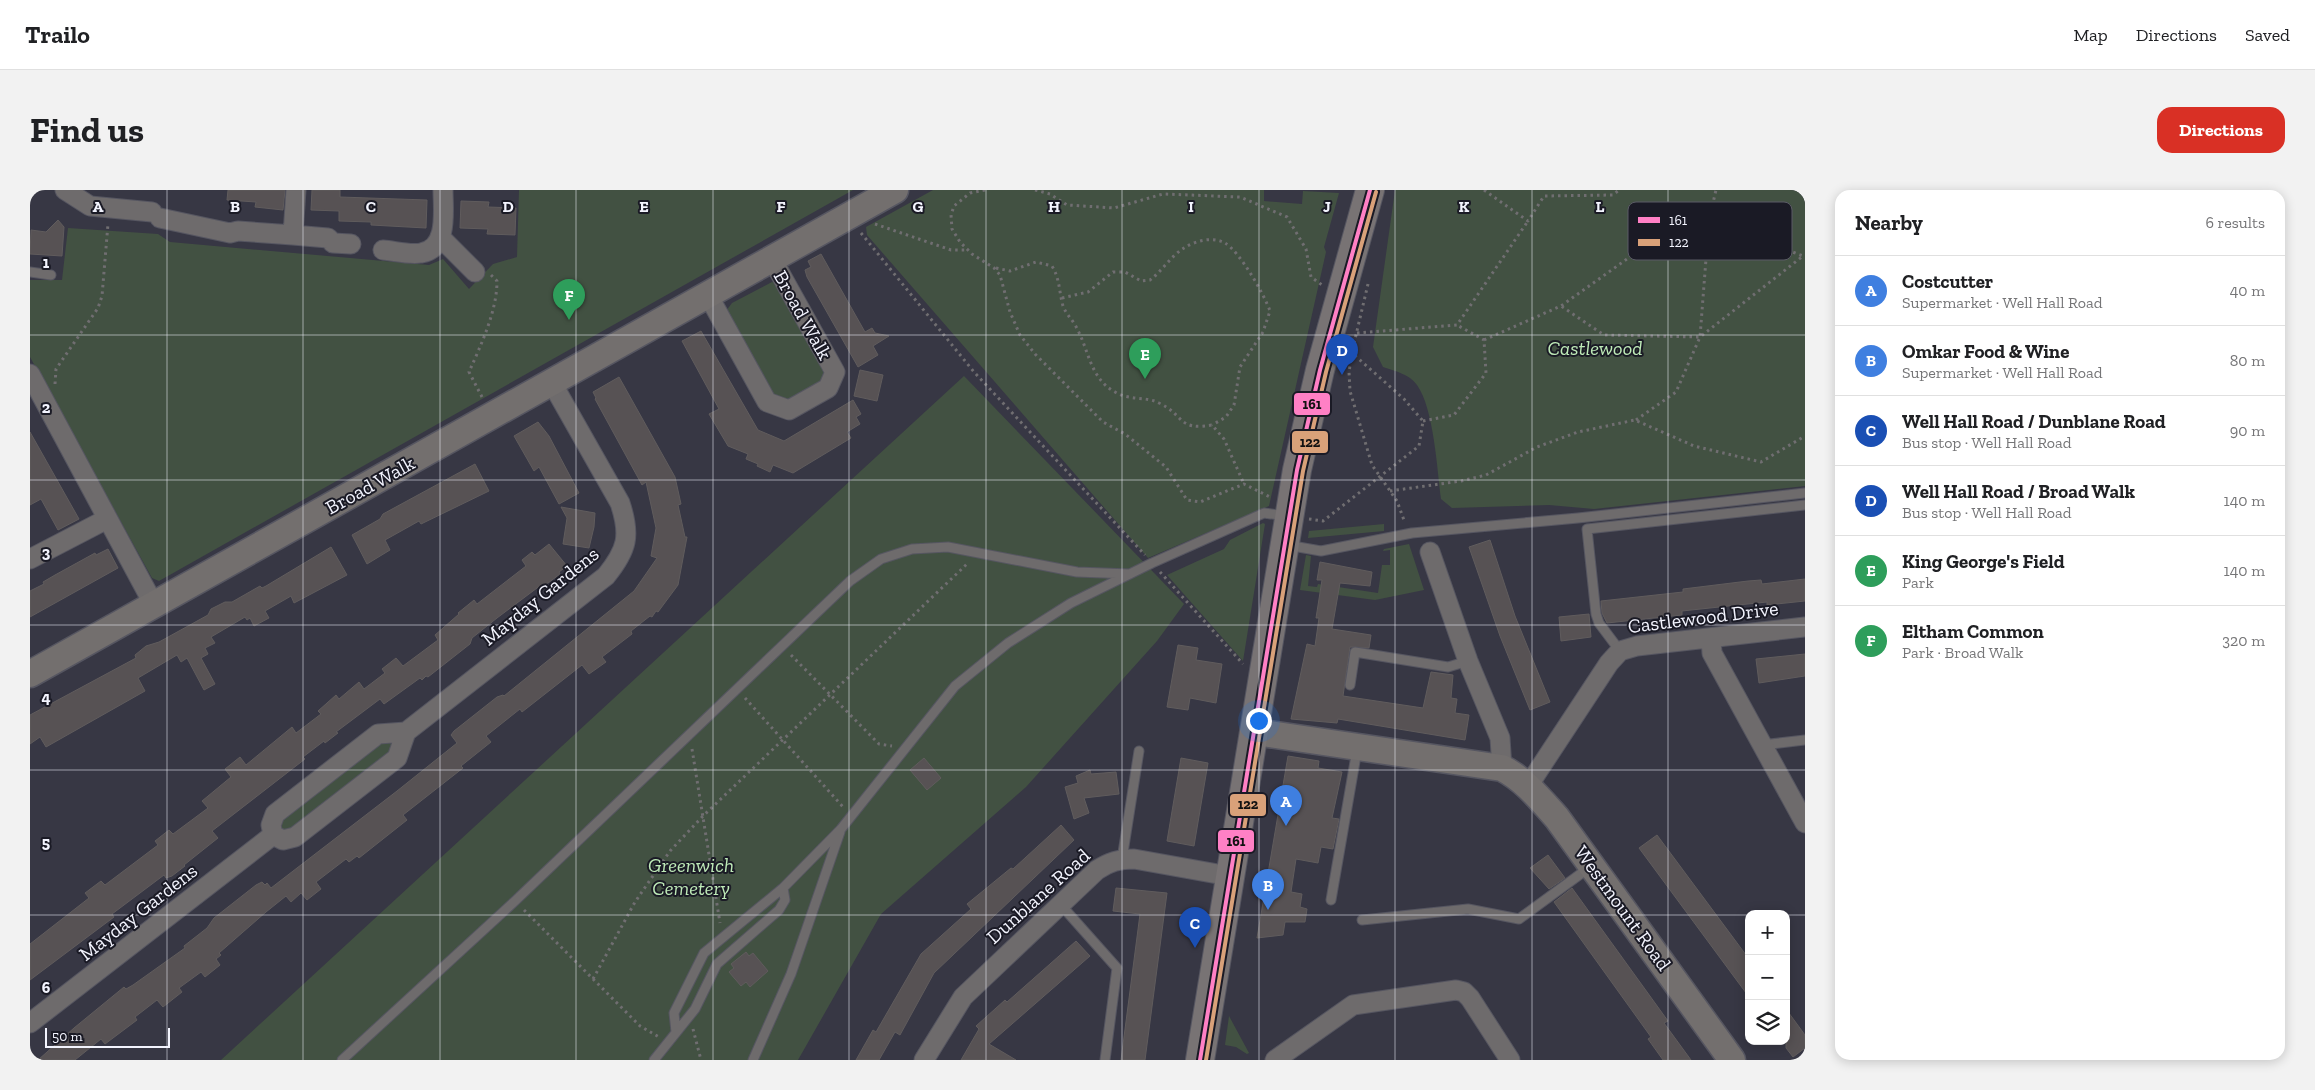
<!DOCTYPE html>
<meta charset="utf-8">
<style>
:root{--surface:#fff;--page:#f2f2f2;--text:#202124;--muted:#757577;--line:#e0e0e0;--accent:#d93025}
body{margin:0;font-family:"Zilla Slab",serif;background:var(--page);color:var(--text)}
.controls{position:absolute;right:15px;bottom:15px;display:grid;overflow:hidden;border-radius:10px;box-shadow:0 2px 12px #0003}
.controls button{width:45px;height:45px;display:grid;place-items:center;padding:0;border:0;border-bottom:1px solid var(--line);background:var(--surface);color:var(--text);font:25px sans-serif}
.scale{position:absolute;left:15px;bottom:12px;width:125px;box-sizing:border-box;padding-left:5px;border:2px solid #f3f4fe;border-top:0;font-size:14px;line-height:18px;white-space:nowrap;color:#f3f4fe;-webkit-text-stroke:4px #1a1a25;paint-order:stroke}
.you{position:absolute;left:1228px;top:530px;width:18px;height:18px;margin:-12px;border:4px solid #fff;border-radius:50%;background:#1a73e8;box-shadow:0 0 0 8px #1a73e833}
.badge{display:grid;place-items:center;width:32px;height:32px;border-radius:50%;background:var(--accent);color:#fff;font-size:16px;font-weight:700}
.pin{position:absolute;translate:-50% -41px;filter:drop-shadow(0 1px 2px #0008)}
.pin::after{content:'';position:absolute;top:26px;width:18px;height:15px;background:inherit;clip-path:polygon(0 0,100% 0,50% 100%)}
.list{margin:0;padding:0;list-style:none}
h2{display:flex;justify-content:space-between;align-items:center;height:65px;margin:0;padding:0 20px;font-size:21px}
h2 small{font-size:16px;font-weight:400;color:var(--muted)}
.list li{display:grid;grid-template-columns:32px 1fr auto;gap:15px;align-items:center;box-sizing:border-box;height:70px;padding:0 20px;border-top:1px solid var(--line)}
.list b{display:block;font-size:19px;white-space:nowrap}
.list p{margin:0;font-size:16px;white-space:nowrap;color:var(--muted)}
.list em{font-size:16px;font-style:normal;color:var(--muted)}
.icon{flex:none;width:28px;height:28px;fill:none;stroke:currentColor;stroke-width:2;stroke-linecap:round;stroke-linejoin:round}
.map{position:relative;flex:none;width:1775px;height:870px;overflow:hidden;border-radius:15px}
header{display:flex;align-items:center;gap:30px;box-sizing:border-box;height:70px;padding:0 25px;background:var(--surface);border-bottom:1px solid var(--line)}
header strong{font-size:24px}
nav{display:flex;gap:28px;margin-inline-start:auto;font-size:18px}
.intro{display:flex;align-items:center;justify-content:space-between;box-sizing:border-box;height:120px;padding:0 30px}
h1{margin:0;font-size:35px}
.button{padding:12px 22px;border-radius:15px;background:var(--accent);color:#fff;font-size:18px;font-weight:700}
main{display:flex;gap:30px;padding:0 30px}
aside{flex:1;background:var(--surface);border-radius:15px;box-shadow:0 2px 12px #0003}
.map>svg:first-child{display:block}
.green{fill:#425142}
.building{fill:#575254;stroke:#605c5d}
.lines{fill:none;stroke-linecap:round;stroke-linejoin:round}
.lane-casing{stroke:#565661;stroke-width:11}
.street-casing{stroke:#565661;stroke-width:21}
.secondary-casing{stroke:#565661;stroke-width:29}
.highway-casing{stroke:#565661;stroke-width:30}
.path{stroke:#706e71;stroke-width:3;stroke-dasharray:2.5 4;stroke-linecap:butt}
.lane{stroke:#6e6b6c;stroke-width:9}
.street{stroke:#6e6b6c;stroke-width:19}
.secondary{stroke:#736f6e;stroke-width:26}
.highway{stroke:#787374;stroke-width:28}
.bus-1-casing{stroke:#1a1a25;stroke-width:8}
.bus-2-casing{stroke:#1a1a25;stroke-width:8}
.bus-1{stroke:#ff80c5;stroke-width:4}
.bus-2{stroke:#d9a179;stroke-width:4}
.grid{fill:none;stroke:#f3f4fe;stroke-width:1;stroke-opacity:0.55}
.labels{text-anchor:middle;dominant-baseline:central;stroke-width:4;stroke-linejoin:round;paint-order:stroke}
.street-label{font-size:20px;fill:#f3f4fe;stroke:#1a1a25}
.park-label{font-size:20px;font-style:italic;fill:#bfebb8;stroke:#1a1a25}
.key{fill:#1a1a25;stroke:#5b5b66;stroke-width:1}
.key-label{font-size:14px;fill:#f3f4fe}
.grid-label{font-size:16px;text-anchor:middle;font-weight:bold;fill:#f3f4fe;stroke:#1a1a25;stroke-width:4;stroke-linejoin:round;paint-order:stroke}
.line-badge{stroke:#1a1a25;stroke-width:2}
.pale-badge-label{font-size:14px;text-anchor:middle;font-weight:bold;fill:#111}
</style>
<header>
<strong>Trailo</strong>
<nav><a>Map</a><a>Directions</a><a>Saved</a></nav>
</header>
<div class="intro"><h1>Find us</h1><a class="button">Directions</a></div>
<main>
<div class="map">
<svg width="1775" height="870" viewBox="0 0 1775 870">
<rect width="100%" height="100%" fill="#373744"/>
<path class="green" d="M 489,0 L 823,0 L 129,391 L 122,388 L 0,167 L 0,90 L 32,90 L 38,38 L 128,44 L 140,52 L 399,75 L 413,69 L 439,99 L 463,74 L 487,67 Z
M 903,0 L 1234,0 L 1234,11 L 1272,14 L 1273,1 L 1309,3 L 1294,57 L 1296,62 L 1239,316 L 1118,368 L 837,45 L 836,37 Z
M 1365,0 L 1775,0 L 1775,296 L 1564,319 L 1519,315 L 1422,318 L 1411,309 C 1407,279 1404,219 1387,195 C 1379,184 1365,181 1353,177 L 1343,157 Z
M 742,92 L 747,93 L 794,182 L 790,196 L 764,211 L 744,207 L 696,121 L 702,113 Z
M 934,186 L 1154,414 L 1127,451 L 996,597 L 851,724 L 768,870 L 191,870 Z
M 1233,333 L 1235,334 L 1213,471 L 1137,385 L 1194,359 L 1200,350 Z
M 1354,334 L 1354,341 L 1278,348 L 1279,341 Z
M 1379,354 L 1394,400 L 1345,410 L 1270,400 L 1276,365 L 1281,366 L 1278,396 L 1287,397 L 1288,394 L 1348,403 L 1352,375 L 1360,375 L 1360,360 L 1353,361 L 1354,359 Z
M 358,550 L 363,557 L 363,561 L 259,643 L 251,639 L 249,631 L 350,551 Z
M 1199,826 L 1219,863 L 1217,864 L 1206,857 L 1195,855 Z"/>
<path class="building" d="M 198,0 L 255,0 L 253,20 L 225,17 L 226,12 L 197,10 Z
M 282,0 L 310,0 L 310,7 L 397,10 L 396,38 L 341,35 L 341,32 L 309,31 L 309,21 L 281,20 Z
M 431,11 L 459,12 L 458,17 L 486,18 L 485,45 L 457,44 L 458,39 L 430,38 Z
M 28,30 L 34,37 L 32,66 L 0,64 L 1,40 L 16,42 Z
M 791,64 L 835,142 L 842,138 L 845,143 L 859,146 L 843,156 L 848,165 L 828,177 L 777,87 L 775,80 L 781,77 L 778,71 Z
M 671,141 L 728,240 L 754,251 L 823,210 L 831,224 L 826,227 L 830,234 L 817,242 L 821,248 L 763,283 L 743,275 L 740,282 L 727,276 L 728,274 L 716,269 L 718,264 L 698,256 L 679,224 L 689,219 L 652,151 Z
M 830,180 L 853,185 L 847,211 L 824,206 Z
M 589,187 L 645,287 L 651,314 L 648,315 L 655,347 L 657,347 L 648,395 L 628,422 L 626,421 L 622,427 L 620,426 L 601,441 L 602,444 L 572,467 L 576,472 L 559,484 L 552,475 L 492,522 L 490,519 L 456,546 L 461,552 L 431,576 L 433,578 L 373,625 L 377,630 L 329,668 L 327,666 L 319,672 L 316,669 L 286,692 L 291,699 L 277,710 L 271,703 L 261,712 L 256,706 L 236,722 L 189,763 L 191,765 L 186,769 L 190,775 L 175,787 L 171,782 L 149,798 L 152,802 L 133,817 L 127,810 L 105,827 L 107,830 L 75,854 L 71,849 L 45,870 L 8,870 L 44,838 L 94,797 L 96,799 L 103,795 L 155,758 L 154,756 L 177,738 L 184,728 L 226,695 L 232,692 L 235,695 L 237,693 L 241,698 L 367,601 L 427,553 L 421,545 L 424,541 L 467,507 L 473,505 L 474,506 L 604,401 L 627,368 L 621,366 L 626,338 L 616,292 L 612,295 L 565,209 L 566,208 L 563,202 Z
M 508,232 L 519,246 L 549,303 L 529,314 L 509,277 L 504,281 L 484,246 Z
M 0,242 L 49,329 L 28,340 L 11,309 L 0,315 Z
M 445,274 L 459,301 L 391,334 L 389,331 L 355,350 L 360,360 L 337,374 L 322,345 L 350,329 L 353,324 Z
M 531,317 L 565,323 L 564,337 L 559,358 L 533,354 L 537,328 Z
M 1460,350 L 1485,426 L 1520,512 L 1500,520 L 1470,446 L 1439,357 Z
M 519,354 L 537,376 L 529,382 L 530,384 L 518,393 L 511,395 L 467,428 L 442,448 L 440,454 L 398,487 L 396,486 L 392,490 L 390,488 L 354,514 L 350,509 L 306,542 L 308,543 L 295,553 L 294,551 L 273,567 L 275,569 L 182,641 L 188,648 L 154,675 L 155,676 L 142,686 L 136,688 L 134,685 L 82,724 L 84,727 L 0,790 L 0,754 L 59,708 L 55,703 L 71,691 L 75,695 L 128,655 L 125,651 L 139,640 L 143,644 L 178,618 L 172,611 L 201,587 L 195,579 L 210,567 L 216,575 L 262,537 L 266,543 L 291,524 L 288,521 L 306,505 L 309,509 L 329,492 L 334,499 L 355,483 L 352,479 L 366,468 L 373,476 L 408,450 L 405,445 L 429,424 L 428,423 L 444,410 L 447,414 L 496,376 L 492,370 L 502,362 L 505,365 Z
M 301,357 L 317,385 L 264,413 L 261,406 L 235,421 L 239,428 L 224,436 L 220,428 L 217,430 L 215,427 L 181,447 L 185,453 L 175,458 L 178,464 L 171,468 L 185,494 L 174,500 L 157,468 L 151,472 L 147,465 L 108,488 L 115,501 L 16,557 L 10,547 L 0,554 L 0,525 L 106,468 L 105,465 L 116,456 L 129,452 L 178,425 L 181,419 L 195,412 L 202,412 L 230,396 L 232,398 L 236,396 Z
M 78,359 L 88,378 L 0,427 L 0,401 L 14,394 L 13,392 L 25,385 L 65,363 L 66,365 Z
M 1290,372 L 1342,382 L 1340,396 L 1310,393 L 1302,439 L 1341,445 L 1339,458 L 1320,457 L 1313,506 L 1393,518 L 1401,482 L 1423,485 L 1421,508 L 1427,509 L 1425,523 L 1439,525 L 1435,550 L 1308,529 L 1307,533 L 1261,529 L 1277,454 L 1285,456 L 1289,428 L 1286,428 L 1292,390 L 1287,390 Z
M 1775,389 L 1775,411 L 1737,415 L 1737,412 L 1708,415 L 1652,421 L 1652,425 L 1577,433 L 1572,423 L 1571,411 L 1653,402 L 1653,399 L 1718,391 L 1731,390 L 1732,394 Z
M 1559,424 L 1561,447 L 1531,451 L 1529,427 Z
M 1148,455 L 1168,458 L 1166,470 L 1192,474 L 1186,513 L 1160,508 L 1158,520 L 1137,517 Z
M 1775,464 L 1775,486 L 1729,493 L 1726,469 Z
M 1258,566 L 1289,571 L 1288,578 L 1312,582 L 1302,628 L 1309,629 L 1303,659 L 1291,657 L 1288,673 L 1266,669 L 1261,702 L 1272,704 L 1270,717 L 1277,719 L 1275,732 L 1255,732 L 1253,745 L 1227,748 Z
M 894,568 L 911,588 L 897,600 L 880,580 Z
M 1151,568 L 1178,573 L 1164,656 L 1137,651 Z
M 1060,580 L 1061,584 L 1086,582 L 1089,604 L 1054,608 L 1059,623 L 1044,629 L 1035,597 L 1048,593 L 1046,586 Z
M 1031,635 L 1044,650 L 904,783 L 870,845 L 865,842 L 849,870 L 826,870 L 843,840 L 846,842 L 891,764 L 941,719 L 937,714 L 981,678 L 983,679 Z
M 1627,645 L 1719,769 L 1719,807 L 1609,658 Z
M 1518,665 L 1535,688 L 1519,699 L 1500,678 Z
M 1086,698 L 1137,703 L 1115,870 L 1091,870 L 1110,724 L 1083,721 Z
M 1542,698 L 1638,831 L 1634,833 L 1661,870 L 1633,870 L 1618,849 L 1621,847 L 1524,712 Z
M 1046,751 L 1060,766 L 959,854 L 986,870 L 931,870 L 949,839 L 946,836 L 975,810 L 977,812 Z
M 716,762 L 719,766 L 723,763 L 738,781 L 720,797 L 716,792 L 711,796 L 699,782 L 704,778 L 701,774 Z
M 1756,819 L 1775,845 L 1775,858 L 1763,867 L 1756,858 Z"/>
<g class="lines">
<defs>
<path id="lane" d="M 0,82 L 21,85
M 1257,355 L 1291,361 L 1382,343 L 1548,328 L 1775,303
M 1590,461 L 1569,433 L 1566,424 L 1557,339 L 1775,315
M 1320,495 L 1325,462 L 1418,477 L 1438,471
M 1732,555 L 1775,550
M 1092,669 L 1109,561
M 1301,710 L 1327,560
M 1031,715 L 1087,778 L 1075,870
M 1332,730 L 1438,719 L 1489,729 L 1560,677
M 646,842 L 644,823 L 674,763 L 753,698
M 312,870 L 485,711 L 820,391 L 851,369 L 882,359 L 918,357 L 1047,382 L 1100,384
M 624,870 L 665,819 L 687,774 L 749,720 L 755,710 L 753,698 L 811,639 L 925,496 L 978,453 L 1041,413 L 1122,373 L 1234,323 L 1256,326
M 723,870 L 761,784 L 810,642"/>
<path id="street" d="M 35,0 L 60,16 L 122,22
M 266,0 L 263,45 L 298,48 L 303,53 L 321,54
M 130,28 L 200,43 L 208,41 L 263,45
M 411,48 L 445,82
M 353,60 C 365,61 379,65 391,63 C 419,59 413,20 413,0
M 678,105 L 737,212 L 759,220 L 798,198 L 805,182 L 742,69
M 0,184 L 124,415
M 1400,362 L 1438,471 L 1470,548 L 1472,578
M 0,369 L 77,329
M 1681,448 L 1682,463 L 1775,633
M 1498,596 L 1579,473 L 1590,461 L 1607,456 L 1775,437
M 243,645 L 253,650 L 265,647 L 367,568 L 376,542 L 576,386 C 597,360 601,346 590,313 L 522,193
M 243,645 L 241,635 L 245,624 L 348,544 L 376,542
M 0,833 L 243,645
M 894,870 L 933,807 L 1067,680 C 1079,672 1089,669 1104,669 L 1199,686
M 1245,870 L 1323,815 L 1426,800 L 1434,802 L 1440,808 L 1480,870"/>
<path id="secondary" d="M 0,484 L 865,0
M 1225,542 L 1472,578 C 1495,590 1510,609 1527,628 L 1702,870"/>
<path id="highway" d="M 1170,870 L 1267,280 L 1290,180 L 1340,0"/>
</defs>
<use href="#lane" class="lane-casing"/>
<use href="#street" class="street-casing"/>
<use href="#secondary" class="secondary-casing"/>
<use href="#highway" class="highway-casing"/>
<path class="path" d="M 955,0 L 940,3 L 924,16 L 921,25 L 922,39 L 930,52 L 942,64 L 964,78 L 970,85 L 980,122 L 990,145 L 1005,164 L 1073,232 L 1095,244 L 1136,277 L 1157,310 L 1170,312 L 1214,294 L 1240,307
M 1005,0 L 1020,4 L 1037,15 L 1084,18 L 1133,4 L 1210,7 L 1257,27 L 1276,59 L 1281,87 L 1292,95
M 1454,0 L 1498,31 L 1514,6 L 1583,5 L 1589,0
M 845,34 L 921,60 L 937,60
M 831,43 L 944,182 L 1115,365
M 966,78 L 980,81 L 1006,72 L 1022,76 C 1030,89 1029,102 1033,116 C 1036,124 1041,128 1045,135 C 1059,158 1059,188 1085,202 C 1100,211 1116,206 1129,213 C 1155,225 1147,241 1182,235 L 1194,249 L 1214,294
M 1338,94 L 1322,162 L 1319,182 L 1320,201 L 1342,275 L 1367,311 L 1375,333
M 1032,108 L 1058,102 L 1083,82 L 1095,82 L 1111,91 L 1120,90 C 1132,81 1141,66 1154,58 C 1165,51 1182,46 1195,53 C 1210,62 1234,104 1240,121 L 1233,142 L 1210,177 L 1204,215 L 1196,227 L 1182,235
M 1327,143 L 1427,135 L 1498,31
M 1454,150 L 1531,116 L 1604,64 L 1632,36 L 1679,30 L 1773,66 L 1670,147 L 1574,145 L 1531,116
M 25,194 L 26,179 L 68,118 L 72,106 L 78,34
M 452,207 L 439,182 C 451,155 467,121 467,91 L 461,85
M 1606,230 L 1646,202 L 1670,147 L 1679,30 L 1686,0
M 1393,231 L 1424,225 L 1456,183 L 1454,150 L 1427,135
M 1360,301 L 1431,291 L 1456,285 L 1507,257 L 1548,242 L 1605,230 L 1664,256 L 1731,272 L 1775,246
M 1279,329 L 1293,331 L 1389,256 L 1393,231 L 1374,209 L 1322,163
M 1130,382 L 1213,474
M 761,465 L 849,554 L 862,556
M 715,508 L 814,618
M 662,559 L 690,733
M 494,720 L 610,836 L 629,847
M 563,789 L 605,712 L 640,661 L 673,626 L 938,373
M 663,839 L 671,870"/>
<use href="#lane" class="lane"/>
<use href="#street" class="street"/>
<use href="#secondary" class="secondary"/>
<use href="#highway" class="highway"/>
<defs>
<path id="bus-1" d="M 1170,870 L 1267,280 L 1290,180 L 1340,0"/>
<path id="bus-2" d="M 1176,870 L 1273,281 L 1296,182 L 1346,2"/>
</defs>
<use href="#bus-1" class="bus-1-casing"/>
<use href="#bus-2" class="bus-2-casing"/>
<use href="#bus-1" class="bus-1"/>
<use href="#bus-2" class="bus-2"/>
</g>
<path class="grid" d="M 137,0 L 137,870M 273,0 L 273,870M 410,0 L 410,870M 546,0 L 546,870M 683,0 L 683,870M 819,0 L 819,870M 956,0 L 956,870M 1092,0 L 1092,870M 1229,0 L 1229,870M 1365,0 L 1365,870M 1502,0 L 1502,870M 1638,0 L 1638,870M 0,145 L 1775,145M 0,290 L 1775,290M 0,435 L 1775,435M 0,580 L 1775,580M 0,725 L 1719,725M 1756,725 L 1775,725"/>
<g class="labels">
<g class="street-label">
<text transform="translate(773 125) rotate(61)">Broad Walk</text>
<text transform="translate(340 295) rotate(-29)">Broad Walk</text>
<text transform="translate(510 406) rotate(-39)">Mayday Gardens</text>
<text transform="translate(1673 427) rotate(-7)">Castlewood Drive</text>
<text transform="translate(1008 706) rotate(-42)">Dunblane Road</text>
<text transform="translate(1593 718) rotate(54)">Westmount Road</text>
<text transform="translate(108 722) rotate(-38)">Mayday Gardens</text>
</g>
<g class="park-label">
<text x="1565" y="158">Castlewood</text>
<text x="661" y="675">Greenwich<tspan x="661" dy="23">Cemetery</tspan></text>
</g>
</g>
<rect x="1598" y="12" width="164" height="58" rx="8" class="key"/>
<rect x="1608" y="27" width="22" height="6" fill="#ff80c5"/>
<rect x="1608" y="49" width="22" height="7" fill="#d9a179"/>
<g class="key-label">
<text x="1639" y="35">161</text>
<text x="1639" y="57">122</text>
</g>
<g class="grid-label">
<text x="68" y="22">A</text>
<text x="205" y="22">B</text>
<text x="341" y="22">C</text>
<text x="478" y="22">D</text>
<text x="614" y="22">E</text>
<text x="751" y="22">F</text>
<text x="888" y="22">G</text>
<text x="1024" y="22">H</text>
<text x="1161" y="22">I</text>
<text x="1297" y="22">J</text>
<text x="1434" y="22">K</text>
<text x="1570" y="22">L</text>
<text x="16" y="78">1</text>
<text x="16" y="223">2</text>
<text x="16" y="368">3</text>
<text x="16" y="513">4</text>
<text x="16" y="658">5</text>
<text x="16" y="803">6</text>
</g>
<g class="line-badge">
<rect x="1263" y="202" width="38" height="24" rx="5" fill="#ff80c5"/>
<rect x="1261" y="240" width="38" height="24" rx="5" fill="#d9a179"/>
<rect x="1199" y="603" width="38" height="24" rx="5" fill="#d9a179"/>
<rect x="1187" y="639" width="38" height="24" rx="5" fill="#ff80c5"/>
</g>
<g class="pale-badge-label">
<text x="1282" y="219">161</text>
<text x="1280" y="257">122</text>
<text x="1218" y="619">122</text>
<text x="1206" y="656">161</text>
</g>
</svg>
<div class="controls">
<button>+</button>
<button>−</button>
<button><svg class="icon" aria-label="layers" viewBox="0 0 24 24"><path d="M12 4l9 5-9 5-9-5zM3 14l9 5 9-5"/></svg></button>
</div>
<div class="scale">50 m</div>
<div class="you"></div>
<div class="pin badge" style="left:1256px;top:636px;background:#3f7fe0">A</div>
<div class="pin badge" style="left:1238px;top:720px;background:#3f7fe0">B</div>
<div class="pin badge" style="left:1165px;top:758px;background:#1a4fb4">C</div>
<div class="pin badge" style="left:1312px;top:185px;background:#1a4fb4">D</div>
<div class="pin badge" style="left:1115px;top:189px;background:#2e9e5b">E</div>
<div class="pin badge" style="left:539px;top:130px;background:#2e9e5b">F</div>
</div>
<aside>
<h2>Nearby<small>6 results</small></h2>
<ul class="list">
<li><span class="badge" style="background:#3f7fe0">A</span><div><b>Costcutter</b><p>Supermarket · Well Hall Road</p></div><em>40 m</em></li>
<li><span class="badge" style="background:#3f7fe0">B</span><div><b>Omkar Food &amp; Wine</b><p>Supermarket · Well Hall Road</p></div><em>80 m</em></li>
<li><span class="badge" style="background:#1a4fb4">C</span><div><b>Well Hall Road / Dunblane Road</b><p>Bus stop · Well Hall Road</p></div><em>90 m</em></li>
<li><span class="badge" style="background:#1a4fb4">D</span><div><b>Well Hall Road / Broad Walk</b><p>Bus stop · Well Hall Road</p></div><em>140 m</em></li>
<li><span class="badge" style="background:#2e9e5b">E</span><div><b>King George's Field</b><p>Park</p></div><em>140 m</em></li>
<li><span class="badge" style="background:#2e9e5b">F</span><div><b>Eltham Common</b><p>Park · Broad Walk</p></div><em>320 m</em></li>
</ul>
</aside>
</main>
